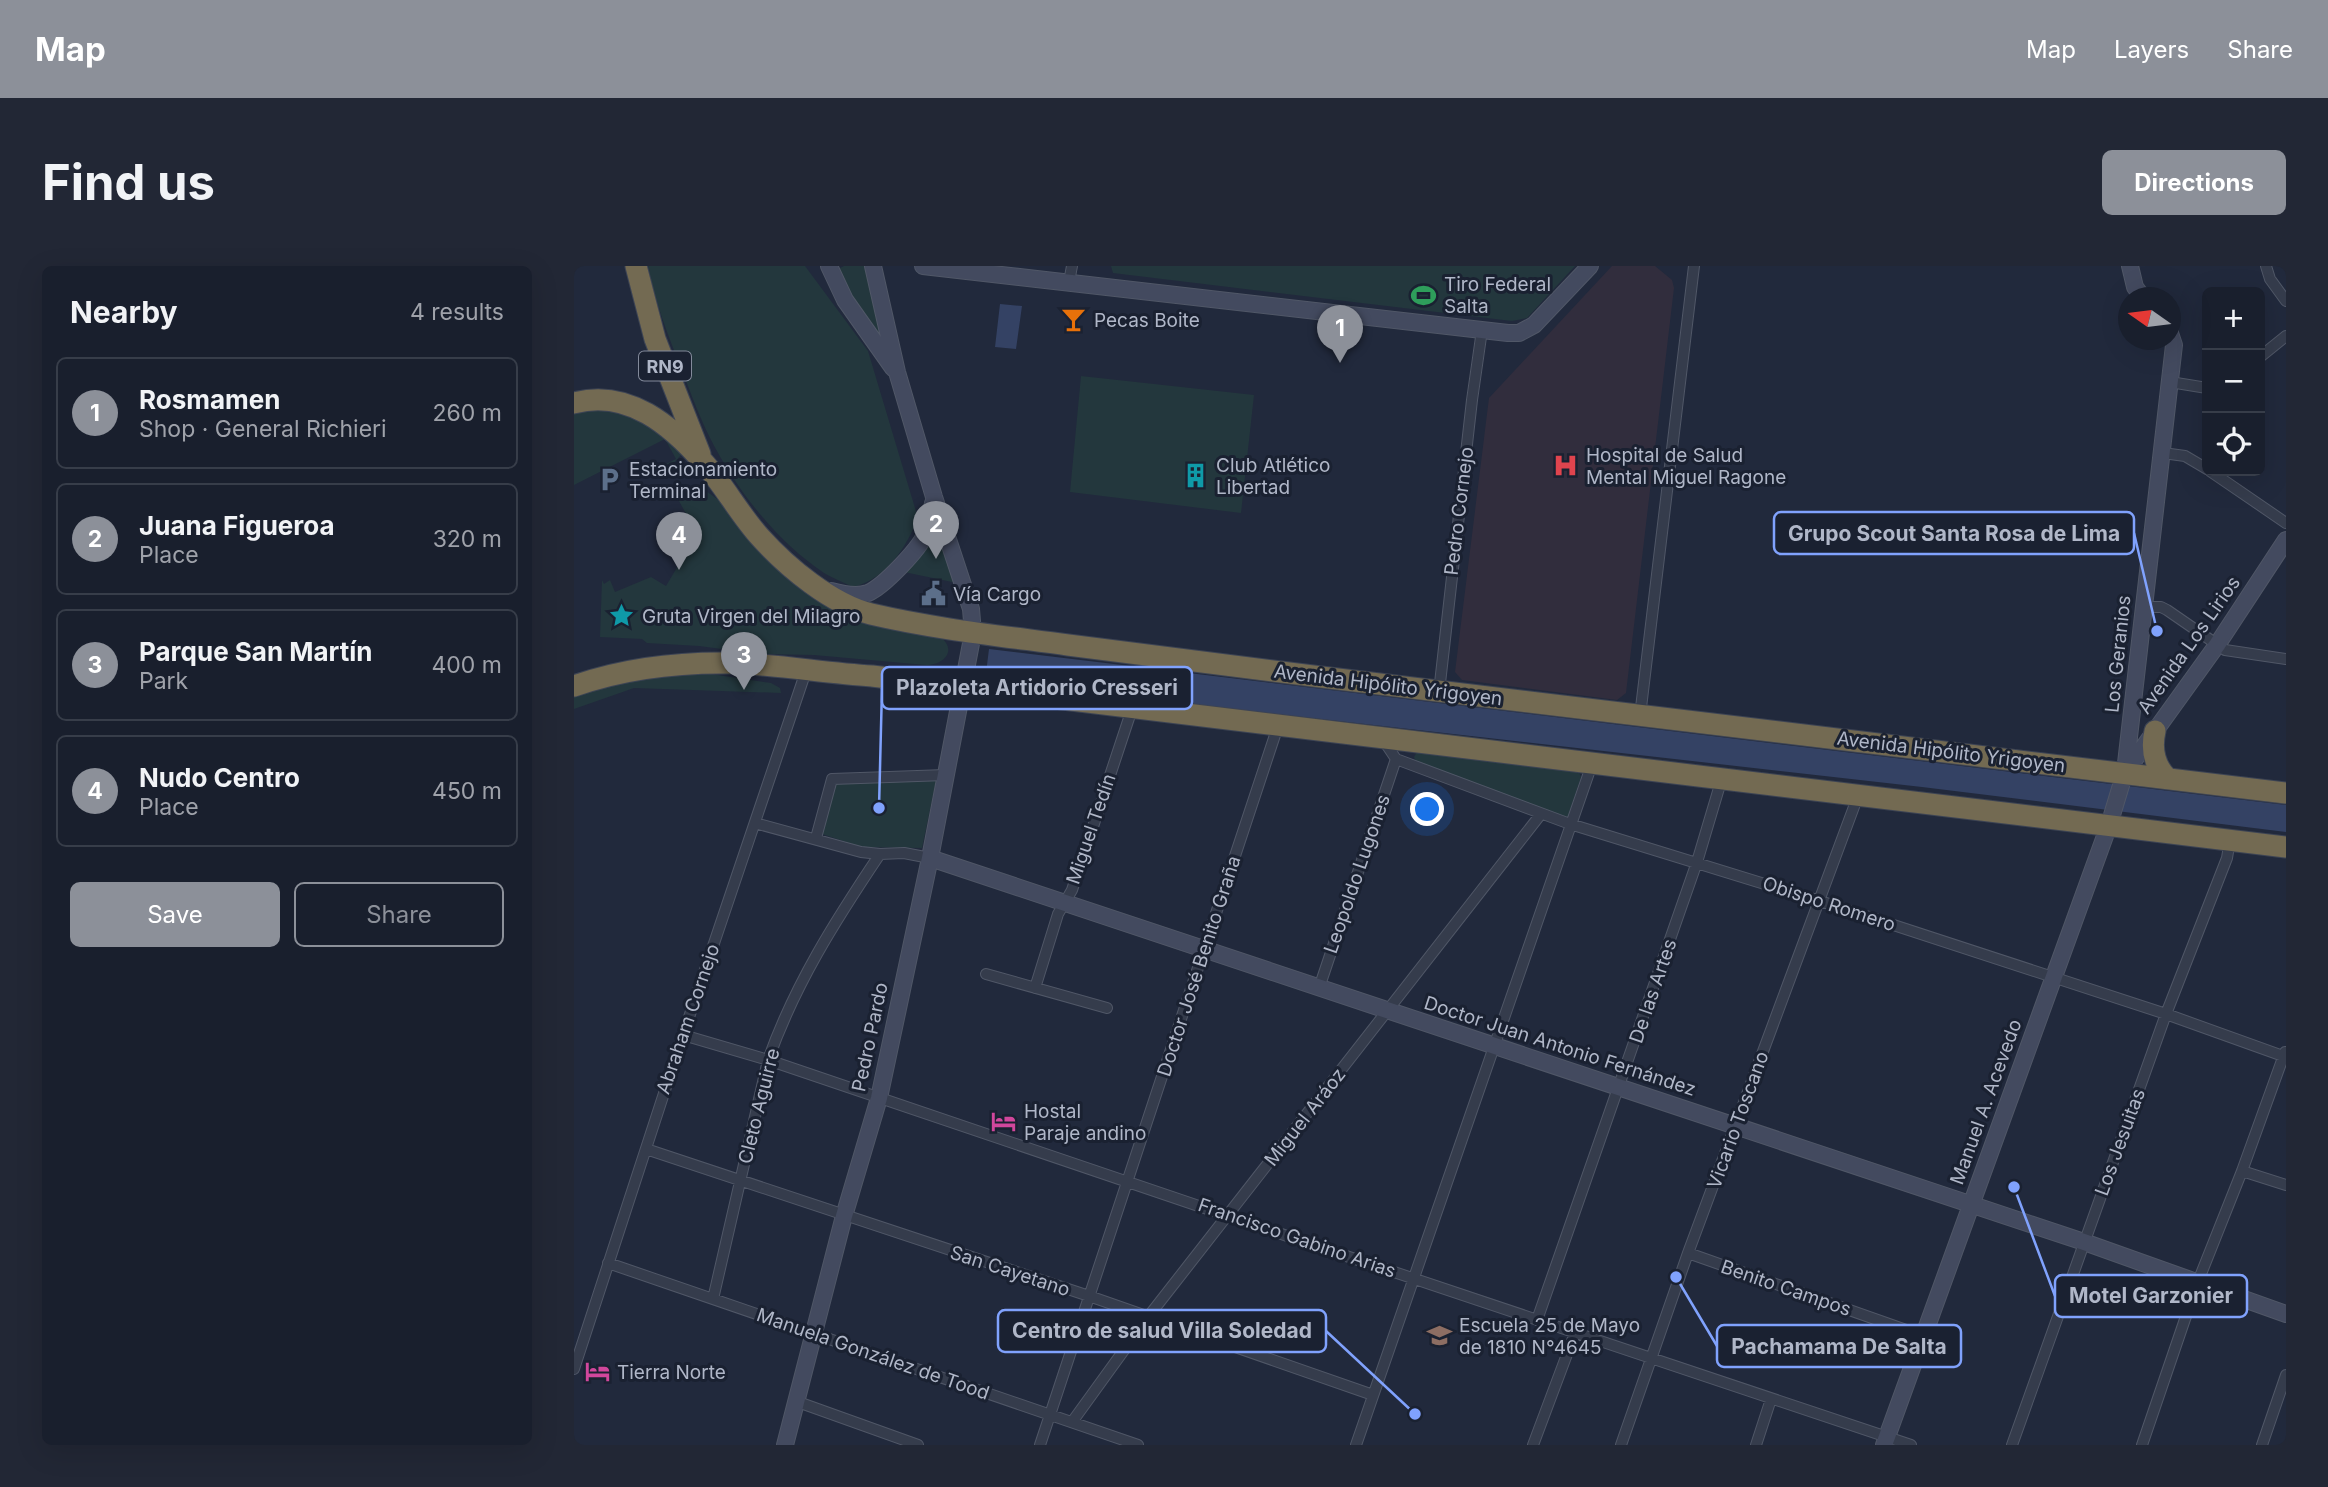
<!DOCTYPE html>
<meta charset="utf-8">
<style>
:root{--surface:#191f2d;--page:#222735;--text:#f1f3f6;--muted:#9fa2aa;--line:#373d49;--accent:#8c9099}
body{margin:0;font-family:Inter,sans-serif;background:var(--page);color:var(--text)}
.controls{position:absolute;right:21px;top:21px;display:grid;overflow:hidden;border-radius:10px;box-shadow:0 7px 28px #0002}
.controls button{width:63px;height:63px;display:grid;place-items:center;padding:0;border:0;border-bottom:2px solid var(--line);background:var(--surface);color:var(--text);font:35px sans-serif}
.compass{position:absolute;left:1544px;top:21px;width:63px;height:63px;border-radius:50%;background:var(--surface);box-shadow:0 7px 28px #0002;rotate:284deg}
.you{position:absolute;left:854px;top:544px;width:24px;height:24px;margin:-18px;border:5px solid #fff;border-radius:50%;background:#1a73e8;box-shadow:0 0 0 10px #1a73e833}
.badge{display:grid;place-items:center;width:46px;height:46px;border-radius:50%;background:var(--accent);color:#fff;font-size:23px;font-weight:700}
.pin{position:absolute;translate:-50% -58px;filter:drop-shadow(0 2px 4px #0008)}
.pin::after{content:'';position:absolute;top:37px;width:24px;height:21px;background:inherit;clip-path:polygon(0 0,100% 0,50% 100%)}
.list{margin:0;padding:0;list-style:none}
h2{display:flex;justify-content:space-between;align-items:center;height:91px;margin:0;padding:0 28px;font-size:30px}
h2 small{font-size:23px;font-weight:400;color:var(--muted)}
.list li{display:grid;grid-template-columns:46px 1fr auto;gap:21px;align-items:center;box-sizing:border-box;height:112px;margin:0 14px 14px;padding:0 14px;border:2px solid var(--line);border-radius:10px}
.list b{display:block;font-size:26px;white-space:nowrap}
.list p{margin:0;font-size:23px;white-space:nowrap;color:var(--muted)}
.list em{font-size:23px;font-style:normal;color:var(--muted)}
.actions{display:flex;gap:14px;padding:21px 28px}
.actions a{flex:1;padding:16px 0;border:2px solid var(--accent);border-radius:10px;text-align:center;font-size:24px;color:var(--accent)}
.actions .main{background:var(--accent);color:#fff}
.icon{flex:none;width:38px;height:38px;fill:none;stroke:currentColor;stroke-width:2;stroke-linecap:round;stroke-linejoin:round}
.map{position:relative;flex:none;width:1712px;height:1179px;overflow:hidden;border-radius:10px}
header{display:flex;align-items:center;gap:42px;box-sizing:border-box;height:98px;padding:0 35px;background:var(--accent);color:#fff}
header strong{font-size:33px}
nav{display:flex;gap:38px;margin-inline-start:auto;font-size:24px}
.intro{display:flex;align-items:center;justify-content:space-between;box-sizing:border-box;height:168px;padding:0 42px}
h1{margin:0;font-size:49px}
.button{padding:18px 32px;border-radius:10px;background:var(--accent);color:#fff;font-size:24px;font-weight:700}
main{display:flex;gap:42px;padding:0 42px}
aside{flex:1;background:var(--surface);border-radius:10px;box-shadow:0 7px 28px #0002}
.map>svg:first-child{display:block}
.medical{fill:#312d3d}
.green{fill:#23373d}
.water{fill:#344264}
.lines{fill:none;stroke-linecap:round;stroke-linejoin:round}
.street-casing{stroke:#505767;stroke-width:12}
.secondary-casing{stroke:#505767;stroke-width:18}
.highway-casing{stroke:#3d4454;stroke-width:23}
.street{stroke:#353c4c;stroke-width:10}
.secondary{stroke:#434a5f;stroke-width:16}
.highway{stroke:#736a52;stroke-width:21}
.labels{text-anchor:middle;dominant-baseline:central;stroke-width:6;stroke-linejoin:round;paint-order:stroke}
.shield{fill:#1a2131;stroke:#838a9b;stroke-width:2}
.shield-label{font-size:18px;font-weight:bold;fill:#b0b7c8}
.poi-label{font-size:19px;fill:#b0b7c8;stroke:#1a2131;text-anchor:start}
.street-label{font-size:19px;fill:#b0b7c8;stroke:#1a2131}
.leader{fill:none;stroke:#80a2fd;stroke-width:2.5}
.callout-dot{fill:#80a2fd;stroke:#1a2131;stroke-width:2.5}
.callout{fill:#1a2131;stroke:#80a2fd;stroke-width:2.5}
.callout-label{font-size:21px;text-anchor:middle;font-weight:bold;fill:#b0b7c8}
</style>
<header>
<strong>Map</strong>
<nav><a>Map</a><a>Layers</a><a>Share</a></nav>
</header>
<div class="intro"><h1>Find us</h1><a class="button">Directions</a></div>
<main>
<aside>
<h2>Nearby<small>4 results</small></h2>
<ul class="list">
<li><span class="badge">1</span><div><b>Rosmamen</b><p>Shop · General Richieri</p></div><em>260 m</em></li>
<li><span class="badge">2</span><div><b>Juana Figueroa</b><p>Place</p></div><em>320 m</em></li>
<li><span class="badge">3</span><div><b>Parque San Martín</b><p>Park</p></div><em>400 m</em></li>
<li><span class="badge">4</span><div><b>Nudo Centro</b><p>Place</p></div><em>450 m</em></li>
</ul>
<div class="actions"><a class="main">Save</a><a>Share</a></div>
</aside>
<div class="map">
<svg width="1712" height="1179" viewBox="0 0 1712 1179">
<rect width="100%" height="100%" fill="#21293c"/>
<path class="medical" d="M 1038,0 L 1081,0 L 1098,14 L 1100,22 L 1052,427 L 1043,434 L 888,414 L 881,406 L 915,132 Z"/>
<path class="green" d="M 74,0 L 231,0 L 294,85 L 344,252 C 332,282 312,313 279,321 C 269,316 258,312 250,307 C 202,275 162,223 136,172 C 125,150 116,125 107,102 C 94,69 81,36 74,0 Z
M 270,0 L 292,0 L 307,67 L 306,75 L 265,10 L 266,2 Z
M 537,0 L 1001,0 L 953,52 L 938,55 L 539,7 Z
M 507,110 L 680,129 L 667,247 L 496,226 Z
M 51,139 L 106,183 L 107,189 L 98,199 L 85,205 L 84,202 L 102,193 L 91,173 L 0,219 L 0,141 Z
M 118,220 C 151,227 172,270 194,295 C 204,305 215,314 227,322 L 365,370 C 384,383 371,399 352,399 L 240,389 L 186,388 L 125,380 L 73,377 L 68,373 L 26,371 L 28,314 L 30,318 L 36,314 L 41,326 L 77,311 L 92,320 L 111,288 L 118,283 L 126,273 L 100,226 Z
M 363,256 L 383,317 L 330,306 Z
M 137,408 L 197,417 L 206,422 L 207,427 L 60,422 L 0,443 L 0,428 C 43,412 91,409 137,408 Z
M 843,486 L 1003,502 L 1007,511 L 993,553 L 842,496 L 840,491 Z
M 362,515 L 348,582 L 287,581 L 248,568 L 261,517 Z"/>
<path class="water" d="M 426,38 L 448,40 L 442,83 L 421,81 Z
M 415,383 L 1712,539 L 1712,566 L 1348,521 L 411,415 Z"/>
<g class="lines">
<defs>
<path id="street" d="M 1692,0 L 1696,13 L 1712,35
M 495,16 L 498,0
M 1686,91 L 1712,70
M 1596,116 L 1633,122
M 1589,187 L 1611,190 L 1633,203
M 1636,205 L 1712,257
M 1570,341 L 1587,341 L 1593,344 L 1651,384 L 1712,393
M 865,426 L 898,134 L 908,64
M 1066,450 L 1120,0
M 808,472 L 822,493 L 996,558 L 1246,635 L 1592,748 L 1712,791
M 181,557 L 287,586 L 306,588 L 330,587 L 356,592
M 242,572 L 258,513 L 372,509
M 412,708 L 533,742
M 461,722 L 484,648 L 498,624 L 558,443
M 745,722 L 822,493
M 109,769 L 194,794 C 574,924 956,1052 1337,1179
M 72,883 L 515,1030 L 799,1129
M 1668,905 L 1712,919
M 1114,987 L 1349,1070
M 34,997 L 564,1179
M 139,1033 L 194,794 C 221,718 261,655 306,588
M 963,1054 L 1123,596 L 1148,512
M 0,1103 L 109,769 L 232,405
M 224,1136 L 344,1179
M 498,1156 L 574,1051 L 967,548
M 466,1179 L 704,460
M 782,1179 L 1018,498
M 959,1179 L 1001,1067
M 1047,1179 L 1114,987 L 1284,530
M 1182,1179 L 1197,1133
M 1438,1179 L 1592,748 L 1653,592 L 1656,574
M 1568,1179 L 1623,1018 L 1668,905 L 1711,786
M 1688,1179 L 1712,1109"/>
<path id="secondary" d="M 255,0 L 271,34 L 319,102
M 349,0 L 934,67 L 945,67 L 960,59 L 1016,0
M 1556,0 L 1561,21 L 1569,32
M 257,325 C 268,328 283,331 294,327 C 310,320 344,284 351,269 C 356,259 357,248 359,237
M 1553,504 L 1643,379 L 1712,274
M 356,592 L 1510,976 L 1712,1048
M 211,1179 L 270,950 L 305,832 L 356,592 L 399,367 L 397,343 L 360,231 L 323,106 L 299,0
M 1310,1179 L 1535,559 L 1551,506 L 1600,79 L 1596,67"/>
<path id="highway" d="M 62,0 L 81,73 L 126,188
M 0,137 C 54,122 98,160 131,198 C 151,221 166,249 186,271 C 213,301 257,338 297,348 C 361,363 428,370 494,379 C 578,389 662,400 747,411 C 1068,452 1390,486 1712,527
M 0,420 C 51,402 105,396 159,397 C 205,399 252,407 298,410 L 1712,581
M 1581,465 C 1577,483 1580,499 1593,512"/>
</defs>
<use href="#street" class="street-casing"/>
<use href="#secondary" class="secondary-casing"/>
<use href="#highway" class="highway-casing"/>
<use href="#street" class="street"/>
<use href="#secondary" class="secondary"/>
<use href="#highway" class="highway"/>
</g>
<defs>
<symbol id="stadium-bare" viewBox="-9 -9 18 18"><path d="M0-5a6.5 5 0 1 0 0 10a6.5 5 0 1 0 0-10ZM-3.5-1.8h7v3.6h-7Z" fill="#2e9e5b" stroke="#1a2131" stroke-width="2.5" paint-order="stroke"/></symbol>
<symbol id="bar-bare" viewBox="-9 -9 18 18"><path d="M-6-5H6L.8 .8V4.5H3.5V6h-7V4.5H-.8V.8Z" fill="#e8710a" stroke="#1a2131" stroke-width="2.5" paint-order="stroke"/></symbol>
<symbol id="hospital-bare" viewBox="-9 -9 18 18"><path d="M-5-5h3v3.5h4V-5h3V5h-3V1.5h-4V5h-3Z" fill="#e0444e" stroke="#1a2131" stroke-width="2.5" paint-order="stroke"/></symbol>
<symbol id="building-bare" viewBox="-9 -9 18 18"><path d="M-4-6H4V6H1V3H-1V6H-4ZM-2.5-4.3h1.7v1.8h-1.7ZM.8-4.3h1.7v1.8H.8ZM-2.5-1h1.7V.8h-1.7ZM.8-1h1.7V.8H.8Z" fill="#0f9aa8" stroke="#1a2131" stroke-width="2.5" paint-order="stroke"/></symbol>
<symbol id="parking-bare" viewBox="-9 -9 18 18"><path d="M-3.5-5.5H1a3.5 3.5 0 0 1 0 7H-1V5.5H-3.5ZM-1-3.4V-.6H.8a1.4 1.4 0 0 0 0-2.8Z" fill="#5c6f8a" stroke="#1a2131" stroke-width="2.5" paint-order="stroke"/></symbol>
<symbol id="civic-bare" viewBox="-9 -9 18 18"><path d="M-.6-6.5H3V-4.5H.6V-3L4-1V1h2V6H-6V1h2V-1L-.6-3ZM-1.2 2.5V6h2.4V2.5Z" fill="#5c6f8a" stroke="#1a2131" stroke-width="2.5" paint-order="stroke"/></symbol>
<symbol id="sight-bare" viewBox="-9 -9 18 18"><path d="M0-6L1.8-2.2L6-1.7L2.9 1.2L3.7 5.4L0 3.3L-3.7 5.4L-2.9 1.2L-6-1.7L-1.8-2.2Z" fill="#0f9aa8" stroke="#1a2131" stroke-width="2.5" paint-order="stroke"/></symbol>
<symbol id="hotel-bare" viewBox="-9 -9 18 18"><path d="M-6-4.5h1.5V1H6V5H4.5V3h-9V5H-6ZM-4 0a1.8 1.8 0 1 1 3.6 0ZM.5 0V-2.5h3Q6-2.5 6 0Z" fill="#d1479c" stroke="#1a2131" stroke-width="2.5" paint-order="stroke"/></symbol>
<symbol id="university-bare" viewBox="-9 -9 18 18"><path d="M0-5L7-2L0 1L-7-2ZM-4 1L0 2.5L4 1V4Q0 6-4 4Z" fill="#8d6e63" stroke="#1a2131" stroke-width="2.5" paint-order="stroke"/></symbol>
</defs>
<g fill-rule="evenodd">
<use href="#stadium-bare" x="832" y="12" width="35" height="35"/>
<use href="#bar-bare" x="482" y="36" width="35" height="35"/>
<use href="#hospital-bare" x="974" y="182" width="35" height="35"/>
<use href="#building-bare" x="604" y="192" width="35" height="35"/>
<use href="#parking-bare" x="18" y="196" width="35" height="35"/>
<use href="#civic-bare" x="342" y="310" width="35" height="35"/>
<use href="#sight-bare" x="30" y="332" width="35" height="35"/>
<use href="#hotel-bare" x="412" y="838" width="35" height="35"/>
<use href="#university-bare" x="848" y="1052" width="35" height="35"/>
<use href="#hotel-bare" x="6" y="1088" width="35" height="35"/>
</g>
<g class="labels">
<rect class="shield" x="65" y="85.5" width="52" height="29" rx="5"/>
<g class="shield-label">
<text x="91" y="100">RN9</text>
</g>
<g class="poi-label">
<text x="870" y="18">Tiro Federal<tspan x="870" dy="22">Salta</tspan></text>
<text x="520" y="54">Pecas Boite</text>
<text x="1012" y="189">Hospital de Salud<tspan x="1012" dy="22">Mental Miguel Ragone</tspan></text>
<text x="642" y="199">Club Atlético<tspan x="642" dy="22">Libertad</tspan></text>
<text x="55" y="203">Estacionamiento<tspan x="55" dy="22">Terminal</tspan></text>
<text x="379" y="328">Vía Cargo</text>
<text x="68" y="350">Gruta Virgen del Milagro</text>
<text x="450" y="845">Hostal<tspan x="450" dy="22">Paraje andino</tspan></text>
<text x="885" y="1059">Escuela 25 de Mayo<tspan x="885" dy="22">de 1810 N°4645</tspan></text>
<text x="43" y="1106">Tierra Norte</text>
</g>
<g class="street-label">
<text transform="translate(885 245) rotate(-83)">Pedro Cornejo</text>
<text transform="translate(1615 379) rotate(-55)">Avenida Los Lirios</text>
<text transform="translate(1544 388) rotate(-84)">Los Geranios</text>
<text transform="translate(814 419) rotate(7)">Avenida Hipólito Yrigoyen</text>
<text transform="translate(1377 486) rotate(7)">Avenida Hipólito Yrigoyen</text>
<text transform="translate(517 563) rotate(-71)">Miguel Tedín</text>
<text transform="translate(783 608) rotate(-71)">Leopoldo Lugones</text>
<text transform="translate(1255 638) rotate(18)">Obispo Romero</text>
<text transform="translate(625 700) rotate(-72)">Doctor José Benito Graña</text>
<text transform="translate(1079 725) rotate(-71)">De las Artes</text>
<text transform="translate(114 753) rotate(-71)">Abraham Cornejo</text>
<text transform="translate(296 771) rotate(-78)">Pedro Pardo</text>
<text transform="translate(986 780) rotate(18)">Doctor Juan Antonio Fernández</text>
<text transform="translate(1412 836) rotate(-70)">Manuel A. Acevedo</text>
<text transform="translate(185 840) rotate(-76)">Cleto Aguirre</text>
<text transform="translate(731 851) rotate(-52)">Miguel Aráoz</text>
<text transform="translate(1164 854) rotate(-70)">Vicario Toscano</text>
<text transform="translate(1546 876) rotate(-70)">Los Jesuitas</text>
<text transform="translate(723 972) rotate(19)">Francisco Gabino Arias</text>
<text transform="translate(436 1005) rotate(18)">San Cayetano</text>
<text transform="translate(1212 1022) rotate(19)">Benito Campos</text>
<text transform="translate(299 1088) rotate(19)">Manuela González de Tood</text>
</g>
</g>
<path class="leader" d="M1583 365L1560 267M305 542L308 422M1440 921L1481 1030M841 1148L752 1065M1102 1011L1143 1080"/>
<g class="callout-dot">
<circle cx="1583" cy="365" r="7"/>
<circle cx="305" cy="542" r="7"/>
<circle cx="1440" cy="921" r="7"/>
<circle cx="841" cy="1148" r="7"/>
<circle cx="1102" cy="1011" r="7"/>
</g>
<g class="callout">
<rect x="1200" y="246" width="360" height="42" rx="7"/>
<rect x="308" y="401" width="310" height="42" rx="7"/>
<rect x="1481" y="1009" width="192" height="42" rx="7"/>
<rect x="424" y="1044" width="328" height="42" rx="7"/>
<rect x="1143" y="1059" width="244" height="42" rx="7"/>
</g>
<g class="callout-label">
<text x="1380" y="275">Grupo Scout Santa Rosa de Lima</text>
<text x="463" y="429">Plazoleta Artidorio Cresseri</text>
<text x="1577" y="1037">Motel Garzonier</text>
<text x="588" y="1072">Centro de salud Villa Soledad</text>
<text x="1265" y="1088">Pachamama De Salta</text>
</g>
</svg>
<div class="controls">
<button>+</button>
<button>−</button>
<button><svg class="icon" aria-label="locate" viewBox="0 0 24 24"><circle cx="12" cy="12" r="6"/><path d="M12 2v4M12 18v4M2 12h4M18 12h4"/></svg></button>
</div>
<svg class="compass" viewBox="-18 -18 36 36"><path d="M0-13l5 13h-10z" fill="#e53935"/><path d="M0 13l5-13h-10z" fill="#9fa2aa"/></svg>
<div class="you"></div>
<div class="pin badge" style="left:766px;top:97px">1</div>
<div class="pin badge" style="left:362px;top:293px">2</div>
<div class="pin badge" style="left:170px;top:424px">3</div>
<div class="pin badge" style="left:105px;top:304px">4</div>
</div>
</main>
